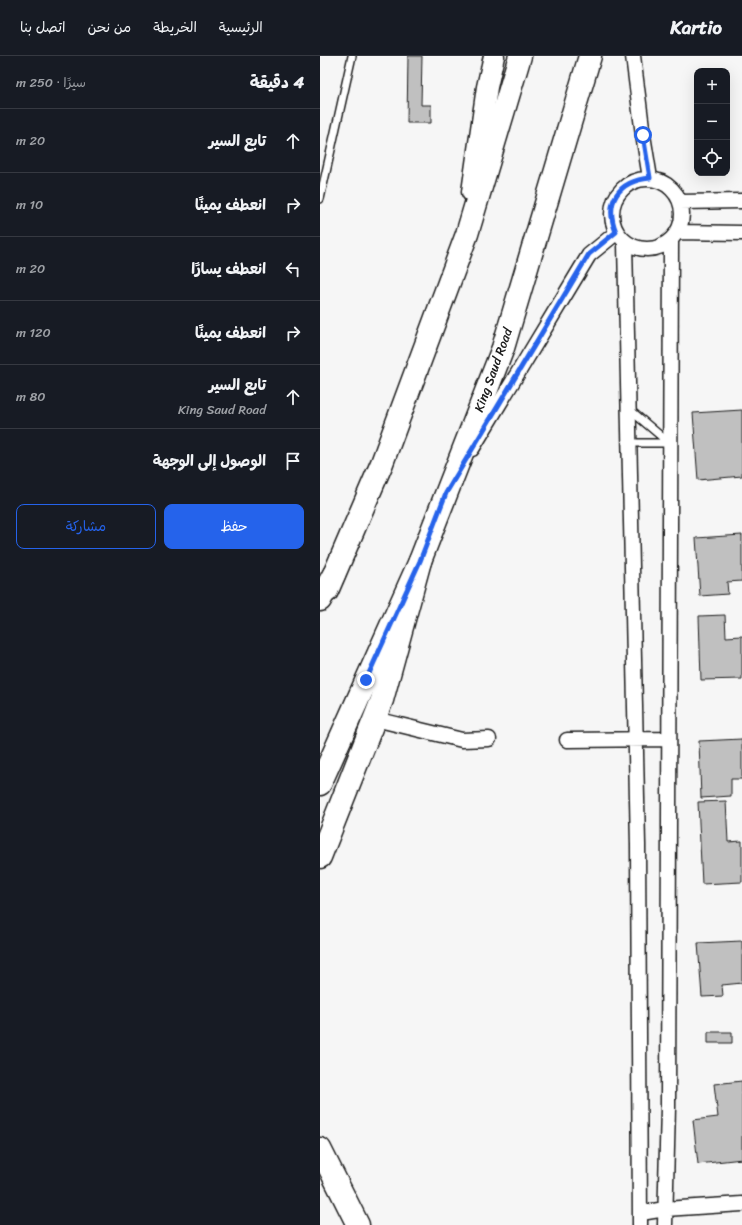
<!DOCTYPE html>
<html lang="ar">
<meta charset="utf-8">
<style>
:root{--surface:#171b24;--page:#20242c;--text:#f1f3f6;--muted:#9ea1a6;--line:#363941;--accent:#2563eb}
body{margin:0;font-family:Sriracha,"Playpen Sans Arabic",sans-serif;background:var(--page);color:var(--text);direction:rtl}
.controls{position:absolute;right:12px;top:12px;display:grid;overflow:hidden;border-radius:8px;box-shadow:0 4px 16px #0002}
.controls button{width:36px;height:36px;display:grid;place-items:center;padding:0;border:0;border-bottom:1px solid var(--line);background:var(--surface);color:var(--text);font:20px sans-serif}
.stop{position:absolute;width:12px;height:12px;margin:-9px;border:3px solid #2563eb;border-radius:50%;background:#fff}
.stop.end{background:#2563eb;border-color:#fff;box-shadow:0 1px 4px #0008}
.list{margin:0;padding:0;list-style:none}
h2{display:flex;justify-content:space-between;align-items:center;height:52px;margin:0;padding:0 16px;font-size:17px}
h2 small{font-size:13px;font-weight:400;color:var(--muted)}
.list li{display:grid;grid-template-columns:26px 1fr auto;gap:12px;align-items:center;box-sizing:border-box;height:64px;padding:0 16px;border-top:1px solid var(--line)}
.list b{display:block;font-size:15px;white-space:nowrap}
.list p{margin:0;font-size:13px;white-space:nowrap;color:var(--muted)}
.list em{font-size:13px;font-style:normal;color:var(--muted)}
.actions{display:flex;gap:8px;padding:12px 16px}
.actions a{flex:1;padding:9px 0;border:1px solid var(--accent);border-radius:8px;text-align:center;font-size:14px;color:var(--accent)}
.actions .main{background:var(--accent);color:#fff}
.icon{flex:none;width:22px;height:22px;fill:none;stroke:currentColor;stroke-width:2;stroke-linecap:round;stroke-linejoin:round}
.map{position:relative;flex:none;width:422px;height:1169px;overflow:hidden;direction:ltr}
header{display:flex;align-items:center;gap:24px;box-sizing:border-box;height:56px;padding:0 20px;background:var(--surface);border-bottom:1px solid var(--line)}
header strong{font-size:19px}
nav{display:flex;gap:22px;margin-inline-start:auto;font-size:14px}
main{display:flex}
aside{flex:1;background:var(--surface)}
.map>svg:first-child{display:block}
.building{fill:#c0c0c0;stroke:#1c1c1c}
.lines{fill:none;stroke-linecap:round;stroke-linejoin:round}
.lane-casing{stroke:#1c1c1c;stroke-width:10}
.street-casing{stroke:#1c1c1c;stroke-width:17}
.secondary-casing{stroke:#1c1c1c;stroke-width:23}
.primary-casing{stroke:#1c1c1c;stroke-width:25}
.highway-casing{stroke:#1c1c1c;stroke-width:25}
.lane{stroke:#fff;stroke-width:7}
.street{stroke:#fff;stroke-width:14}
.secondary{stroke:#fff;stroke-width:20}
.primary{stroke:#fff;stroke-width:22}
.highway{stroke:#fff;stroke-width:22}
.route{stroke:#2563eb;stroke-width:5}
.labels{text-anchor:middle;dominant-baseline:central;stroke-width:3;stroke-linejoin:round;paint-order:stroke}
.street-label{font-size:13px;fill:#1c1c1c;stroke:#fff}
</style>
<header>
<strong>Kartio</strong>
<nav><a>الرئيسية</a><a>الخريطة</a><a>من نحن</a><a>اتصل بنا</a></nav>
</header>
<main>
<div class="map">
<svg width="422" height="1169" viewBox="0 0 422 1169">
<rect width="100%" height="100%" fill="#f6f6f6"/>
<filter id="ink" filterUnits="userSpaceOnUse"><feTurbulence type="fractalNoise" baseFrequency=".025" numOctaves="2"/><feDisplacementMap in="SourceGraphic" scale="8" xChannelSelector="R" yChannelSelector="G"/><feConvolveMatrix kernelMatrix="1 2 1 2 8 2 1 2 1" color-interpolation-filters="sRGB"/></filter>
<g filter="url(#ink)">
<path class="building" d="M 88,0 L 102,0 L 101,49 L 111,49 L 111,67 L 87,67 Z
M 422,354 L 422,420 L 378,424 L 373,357 Z
M 422,479 L 422,525 L 407,526 L 408,538 L 380,540 L 376,482 Z
M 405,559 L 406,581 L 422,580 L 422,623 L 381,624 L 379,560 Z
M 422,683 L 422,723 L 411,723 L 411,740 L 381,742 L 379,685 Z
M 406,745 L 408,786 L 422,785 L 422,826 L 382,828 L 378,746 Z
M 422,885 L 422,927 L 402,929 L 403,940 L 382,941 L 378,887 Z
M 388,976 L 412,976 L 412,987 L 388,987 Z
M 422,1025 L 422,1103 L 378,1108 L 373,1064 L 398,1061 L 394,1028 Z"/>
<g class="lines">
<defs>
<path id="lane" d="M 0,143 L 32,0
M 309,353 L 349,387 L 309,387"/>
<path id="street" d="M 313,0 L 323,79 L 330,122
M292 158a35 35 0 1 1 70 0a35 35 0 1 1-70 0Z
M 360,146 L 422,145
M 357,176 L 422,177
M 305,187 L 318,789 L 320,1169
M 152,393 L 269,199 L 296,177
M 55,663 L 142,684 L 169,683
M 247,684 L 349,683
M 321,1157 L 345,1153 L 422,1148
M 345,1169 L 348,1051 L 351,184"/>
<path id="secondary" d="M 152,136 L 167,31 L 174,0"/>
<path id="primary" d="M 7,535 L 62,407 L 147,178 L 200,0
M 0,728 L 100,505 L 183,292 L 270,0"/>
<path id="highway" d="M 0,544 L 14,518
M 0,801 L 62,644 L 100,505
M 0,1093 L 38,1169"/>
</defs>
<use href="#lane" class="lane-casing"/>
<use href="#street" class="street-casing"/>
<use href="#secondary" class="secondary-casing"/>
<use href="#primary" class="primary-casing"/>
<use href="#highway" class="highway-casing"/>
<use href="#lane" class="lane"/>
<use href="#street" class="street"/>
<use href="#secondary" class="secondary"/>
<use href="#primary" class="primary"/>
<use href="#highway" class="highway"/>
</g>
</g>
<g class="lines" filter="url(#ink)">
<path class="route" d="M 46,624 L 100,505 L 126,437 L 269,198 L 296,176 C 284,146 298,125 330,122 L 323,79"/>
</g>
<g class="labels">
<g class="street-label">
<text transform="translate(173 314) rotate(-70)">King Saud Road</text>
</g>
</g>
</svg>
<div class="controls">
<button>+</button>
<button>−</button>
<button><svg class="icon" aria-label="locate" viewBox="0 0 24 24"><circle cx="12" cy="12" r="6"/><path d="M12 2v4M12 18v4M2 12h4M18 12h4"/></svg></button>
</div>
<div class="stop" style="left:323px;top:79px"></div>
<div class="stop end" style="left:46px;top:624px"></div>
</div>
<aside>
<h2>4 دقيقة<small>سيرًا · 250 m</small></h2>
<ul class="list">
<li><svg class="icon" aria-label="ahead" viewBox="0 0 24 24"><path d="M12 20V5M6 11l6-6 6 6"/></svg><div><b>تابع السير</b></div><em>20 m</em></li>
<li><svg class="icon" aria-label="right" viewBox="0 0 24 24"><path d="M7 20v-9h11M14 6l5 5-5 5"/></svg><div><b>انعطف يمينًا</b></div><em>10 m</em></li>
<li><svg class="icon" aria-label="left" viewBox="0 0 24 24"><path d="M17 20v-9H6M10 6l-5 5 5 5"/></svg><div><b>انعطف يسارًا</b></div><em>20 m</em></li>
<li><svg class="icon" aria-label="right" viewBox="0 0 24 24"><path d="M7 20v-9h11M14 6l5 5-5 5"/></svg><div><b>انعطف يمينًا</b></div><em>120 m</em></li>
<li><svg class="icon" aria-label="ahead" viewBox="0 0 24 24"><path d="M12 20V5M6 11l6-6 6 6"/></svg><div><b>تابع السير</b><p>King Saud Road</p></div><em>80 m</em></li>
<li><svg class="icon" aria-label="arrive" viewBox="0 0 24 24"><path d="M6 21V4h12l-3 4 3 4H6"/></svg><div><b>الوصول إلى الوجهة</b></div></li>
</ul>
<div class="actions"><a class="main">حفظ</a><a>مشاركة</a></div>
</aside>
</main>
